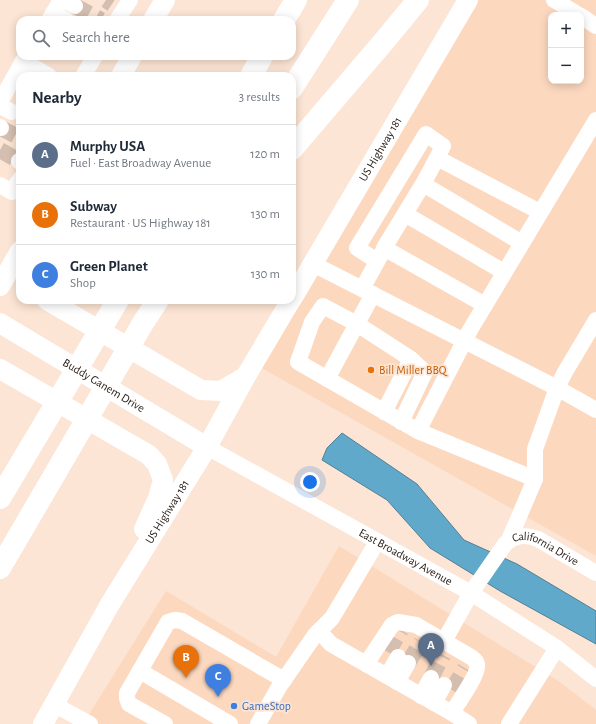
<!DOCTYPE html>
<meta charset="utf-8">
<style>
:root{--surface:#fff;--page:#f2f2f3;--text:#1f2937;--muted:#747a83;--line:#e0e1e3;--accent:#2563eb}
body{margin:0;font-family:"Alegreya Sans",sans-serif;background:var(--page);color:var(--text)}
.controls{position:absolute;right:12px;top:12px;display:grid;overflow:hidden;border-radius:8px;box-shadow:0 2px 10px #0003}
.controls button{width:36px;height:36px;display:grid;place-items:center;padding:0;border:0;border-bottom:1px solid var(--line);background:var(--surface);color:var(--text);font:20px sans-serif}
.you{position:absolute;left:310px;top:482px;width:14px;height:14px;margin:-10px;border:3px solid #fff;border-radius:50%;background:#1a73e8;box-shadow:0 0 0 6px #1a73e833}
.badge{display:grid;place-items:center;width:26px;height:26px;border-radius:50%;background:var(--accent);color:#fff;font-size:13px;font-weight:700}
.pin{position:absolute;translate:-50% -33px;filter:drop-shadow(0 1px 2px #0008)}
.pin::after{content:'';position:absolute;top:21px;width:14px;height:12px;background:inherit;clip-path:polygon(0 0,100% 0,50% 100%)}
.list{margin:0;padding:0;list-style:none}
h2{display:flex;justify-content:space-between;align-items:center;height:52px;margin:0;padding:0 16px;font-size:17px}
h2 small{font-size:13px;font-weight:400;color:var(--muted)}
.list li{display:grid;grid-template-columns:26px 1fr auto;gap:12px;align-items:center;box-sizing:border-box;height:60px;padding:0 16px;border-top:1px solid var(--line)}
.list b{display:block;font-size:15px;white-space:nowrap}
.list p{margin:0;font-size:13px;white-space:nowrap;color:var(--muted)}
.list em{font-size:13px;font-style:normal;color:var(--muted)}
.icon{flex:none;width:22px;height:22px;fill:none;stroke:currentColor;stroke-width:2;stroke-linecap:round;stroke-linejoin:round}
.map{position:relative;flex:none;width:596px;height:724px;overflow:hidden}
.search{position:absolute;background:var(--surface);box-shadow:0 2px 10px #0003;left:16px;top:16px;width:280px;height:44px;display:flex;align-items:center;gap:10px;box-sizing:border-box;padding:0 14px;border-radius:12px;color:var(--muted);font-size:15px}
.panel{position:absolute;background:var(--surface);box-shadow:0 2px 10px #0003;left:16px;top:72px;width:280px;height:232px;border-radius:12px}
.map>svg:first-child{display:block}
.built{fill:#fcd8bf;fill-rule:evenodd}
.water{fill:#61a9ca;stroke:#518096}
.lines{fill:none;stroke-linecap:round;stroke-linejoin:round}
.minor-tunnel{stroke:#d3beaf;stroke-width:16;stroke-dasharray:16 8;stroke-linecap:butt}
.minor{stroke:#fff;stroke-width:16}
.major{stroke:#fff;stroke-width:20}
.highway{stroke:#fff;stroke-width:22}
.food-dot{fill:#e8710a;stroke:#fce5d4;stroke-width:1.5}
.shop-dot{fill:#3f7fe0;stroke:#fce5d4;stroke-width:1.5}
.labels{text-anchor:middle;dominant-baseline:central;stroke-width:3.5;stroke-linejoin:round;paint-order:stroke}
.street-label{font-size:12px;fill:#2d221b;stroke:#fce5d4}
.food-label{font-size:12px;fill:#c56008;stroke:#fce5d4;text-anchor:start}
.shop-label{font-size:12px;fill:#366cbe;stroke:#fce5d4;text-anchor:start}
</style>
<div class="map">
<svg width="596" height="724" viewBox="0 0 596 724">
<rect width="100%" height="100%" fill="#fce5d4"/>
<path class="built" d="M 477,0 L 596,0 L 596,556 L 258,366 ZM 551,15 L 581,15 L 581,81 L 551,81 Z
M 339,546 L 560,682 L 596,710 L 596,724 L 83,724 L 166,591 L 276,657 Z"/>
<path class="water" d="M 342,433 L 417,484 L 464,540 L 517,564 L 596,611 L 596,644 L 500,591 L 430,548 L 387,500 L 322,460 L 327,448 Z"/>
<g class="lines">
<path class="minor-tunnel" d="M 106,0 L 112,4
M 75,6 L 101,20
M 1,128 L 20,138
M 0,150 L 19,161
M 388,652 L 401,630
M 408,663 L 421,642
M 431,678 L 443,655
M 452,690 L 465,668"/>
<g class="minor">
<path d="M 64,0 L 75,6"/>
<path d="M 554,0 L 579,15"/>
<path d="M 53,13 L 66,20"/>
<path d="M 581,16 L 596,26"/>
<path d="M 49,20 L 61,0"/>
<path d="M 117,20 L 130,0"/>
<path d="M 26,56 L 23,61 L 49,76"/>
<path d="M 83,76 L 95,56"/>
<path d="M 0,102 L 23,61"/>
<path d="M 0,106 L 12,112"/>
<path d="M 0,127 L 1,128"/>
<path d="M 19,161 L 20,162"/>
<path d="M 423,184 L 522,243"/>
<path d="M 0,185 L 12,192 L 20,179"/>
<path d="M 405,214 L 504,272"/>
<path d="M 377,261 L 357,248 L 426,134 L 443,146 L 437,158"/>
<path d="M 313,264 L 557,388 L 596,410"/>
<path d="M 362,289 L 383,251"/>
<path d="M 485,305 L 384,248 L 423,184 L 437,158 L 540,212"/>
<path d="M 327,379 L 373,294"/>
<path d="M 384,412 L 411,359 L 357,324 L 323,306 L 312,322 L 298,362 L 418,431 L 535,479"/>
<path d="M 401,422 L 425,372 L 411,359"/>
<path d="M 418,431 L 470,330 L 596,120"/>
<path id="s1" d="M 207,447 L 471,593 L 557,648 L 596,679"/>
<path d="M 509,540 L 535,479 L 535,449 L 557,388 L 565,372 L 596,320"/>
<path d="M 319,631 L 331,644 L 366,664 L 392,625 L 398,622 L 416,625 L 471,657 C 474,659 477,662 477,665 C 479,674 457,704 452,713 L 469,724"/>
<path id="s2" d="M 444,641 L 471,593 L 505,544 C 515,535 525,534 538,539 L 596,573"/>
<path d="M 366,664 L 452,713"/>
<path d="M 140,671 L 230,724"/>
<path d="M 387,676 L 398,657"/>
<path d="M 397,682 L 408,663"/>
<path d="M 421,696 L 431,678"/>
<path d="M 434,703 L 444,685"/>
<path d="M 55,705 L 90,724"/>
<path d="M 165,724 L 129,704 L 127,698 L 127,693 L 168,622 L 175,620 L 182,621 L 284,680"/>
<path d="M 258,724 L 279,687 L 315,635 L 332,618 L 377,542"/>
<path d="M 509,724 L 557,648"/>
</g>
<g class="major">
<path d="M 153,20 L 165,0"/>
<path d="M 121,76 L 132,56"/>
<path d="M 0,286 L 20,251"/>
<path id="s3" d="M 292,299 L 468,0"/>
<path d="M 47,300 L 201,390 L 221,391 L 245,377"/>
<path id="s4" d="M 0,323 L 207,447"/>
<path d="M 0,369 L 149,455 L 157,464 L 163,480 L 158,498 L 144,529"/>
<path id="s5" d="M 43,724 L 110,604 L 207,447 L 246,376 L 291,300"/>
</g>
<path class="highway" d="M 284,20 L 296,0
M 251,76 L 262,56
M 292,88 L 348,0
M 292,149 L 385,40 L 418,0
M 0,498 L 118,300
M 0,568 L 143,323 L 158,300"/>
</g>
<circle class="food-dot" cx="371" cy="370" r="4"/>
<circle class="shop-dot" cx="234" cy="706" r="4"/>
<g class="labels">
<g class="street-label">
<text stroke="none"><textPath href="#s3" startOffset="174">US Highway 181</textPath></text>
<text stroke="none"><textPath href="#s4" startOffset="121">Buddy Ganem Drive</textPath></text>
<text stroke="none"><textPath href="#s5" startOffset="246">US Highway 181</textPath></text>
<text stroke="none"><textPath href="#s2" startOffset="160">California Drive</textPath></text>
<text stroke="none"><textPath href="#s1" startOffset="227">East Broadway Avenue</textPath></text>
</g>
<g class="food-label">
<text x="379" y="370">Bill Miller BBQ</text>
</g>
<g class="shop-label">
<text x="242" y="706">GameStop</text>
</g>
</g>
</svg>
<div class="controls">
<button>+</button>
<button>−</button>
</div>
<div class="you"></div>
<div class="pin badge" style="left:431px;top:666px;background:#5c6f8a">A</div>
<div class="pin badge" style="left:186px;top:678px;background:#e8710a">B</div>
<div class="pin badge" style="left:218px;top:697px;background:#3f7fe0">C</div>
<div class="search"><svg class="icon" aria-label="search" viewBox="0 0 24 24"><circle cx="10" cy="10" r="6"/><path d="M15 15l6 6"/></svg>Search here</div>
<section class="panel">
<h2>Nearby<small>3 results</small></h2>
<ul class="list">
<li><span class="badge" style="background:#5c6f8a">A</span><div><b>Murphy USA</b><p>Fuel · East Broadway Avenue</p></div><em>120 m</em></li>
<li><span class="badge" style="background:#e8710a">B</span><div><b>Subway</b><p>Restaurant · US Highway 181</p></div><em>130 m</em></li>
<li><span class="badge" style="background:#3f7fe0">C</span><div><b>Green Planet</b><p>Shop</p></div><em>130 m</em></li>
</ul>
</section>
</div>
